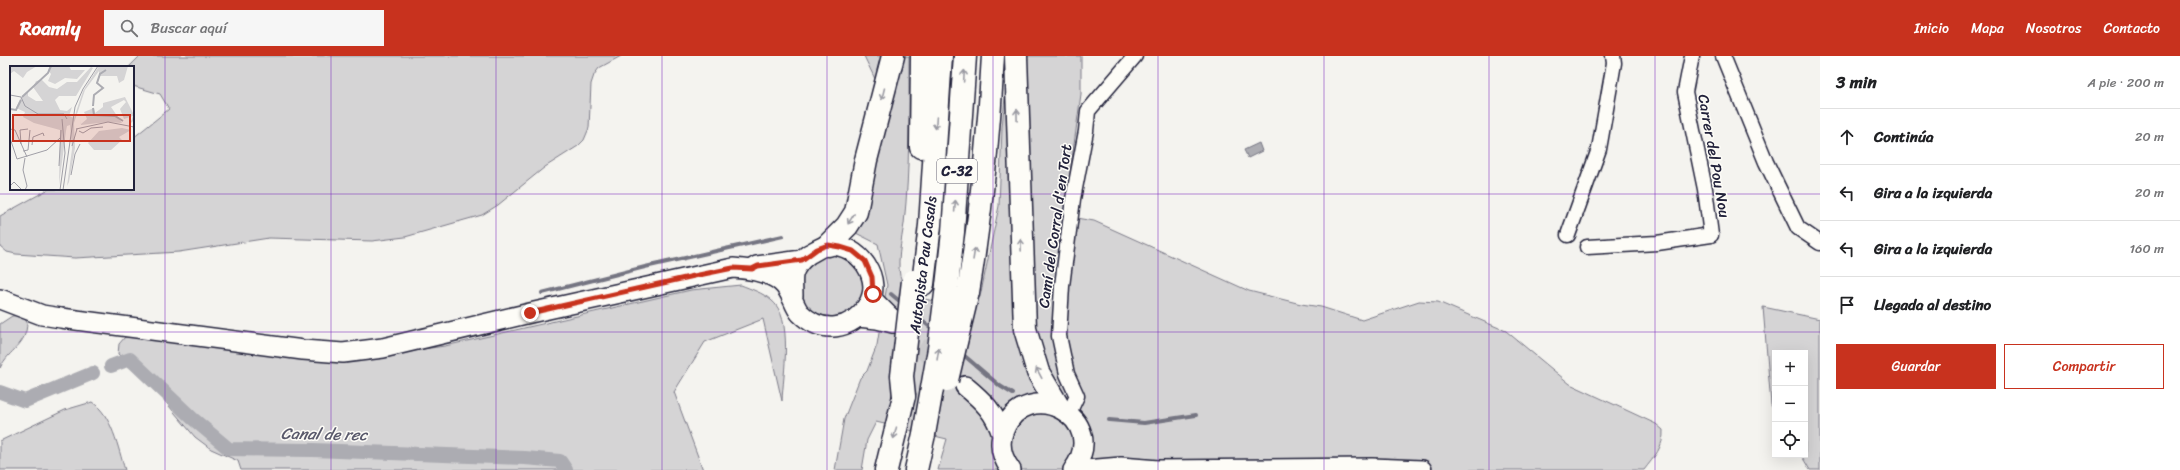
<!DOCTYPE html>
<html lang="es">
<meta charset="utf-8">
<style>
:root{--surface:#fff;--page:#f6f6f6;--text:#202124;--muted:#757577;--line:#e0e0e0;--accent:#c8321e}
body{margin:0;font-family:Sriracha,sans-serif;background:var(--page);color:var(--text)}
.controls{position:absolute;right:12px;bottom:12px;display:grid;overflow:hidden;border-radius:0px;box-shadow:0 4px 16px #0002}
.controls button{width:36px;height:36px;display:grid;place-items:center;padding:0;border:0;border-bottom:1px solid var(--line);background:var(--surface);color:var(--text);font:20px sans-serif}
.stop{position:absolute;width:12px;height:12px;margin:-9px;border:3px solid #c8321e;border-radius:50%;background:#fff}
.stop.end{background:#c8321e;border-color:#fff;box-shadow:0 1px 4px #0008}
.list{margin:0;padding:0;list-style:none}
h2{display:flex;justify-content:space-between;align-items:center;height:52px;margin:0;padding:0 16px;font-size:17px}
h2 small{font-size:13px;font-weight:400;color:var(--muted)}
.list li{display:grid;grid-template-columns:26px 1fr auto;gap:12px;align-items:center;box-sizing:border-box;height:56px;padding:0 16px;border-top:1px solid var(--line)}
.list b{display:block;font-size:15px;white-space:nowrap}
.list em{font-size:13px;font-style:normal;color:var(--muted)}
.actions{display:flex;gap:8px;padding:12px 16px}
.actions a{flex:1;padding:9px 0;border:1px solid var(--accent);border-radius:0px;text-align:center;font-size:14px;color:var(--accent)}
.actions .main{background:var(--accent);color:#fff}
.icon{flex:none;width:22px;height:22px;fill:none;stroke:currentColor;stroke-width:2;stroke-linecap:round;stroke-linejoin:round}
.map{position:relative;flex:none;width:1820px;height:414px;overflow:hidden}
header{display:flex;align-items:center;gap:24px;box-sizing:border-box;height:56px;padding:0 20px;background:var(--accent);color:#fff}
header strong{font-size:19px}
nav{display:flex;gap:22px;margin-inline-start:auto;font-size:14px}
.search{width:280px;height:36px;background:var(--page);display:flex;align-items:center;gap:10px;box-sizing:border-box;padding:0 14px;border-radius:0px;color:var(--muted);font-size:15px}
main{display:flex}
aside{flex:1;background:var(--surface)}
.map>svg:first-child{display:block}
.green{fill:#d5d4d5;stroke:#7c7b88}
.water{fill:#acacb2;stroke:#757582}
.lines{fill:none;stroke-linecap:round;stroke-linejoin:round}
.stream{stroke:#757582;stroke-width:4}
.canal{stroke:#acacb2;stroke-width:14}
.secondary-tunnel{stroke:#cac9cb;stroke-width:19;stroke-dasharray:19 10;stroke-linecap:butt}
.street-casing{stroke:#22223b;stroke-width:17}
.secondary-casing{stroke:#22223b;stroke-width:22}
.highway-casing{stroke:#22223b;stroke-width:25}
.street{stroke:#fdfcf7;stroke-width:14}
.secondary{stroke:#fdfcf7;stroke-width:19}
.highway{stroke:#fdfcf7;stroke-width:22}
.highway-bridge-casing{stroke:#22223b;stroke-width:25;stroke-linecap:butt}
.highway-bridge{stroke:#fdfcf7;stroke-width:22}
.oneway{stroke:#9a9aa2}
.route{stroke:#c8321e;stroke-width:5}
.grid{fill:none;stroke:#7b2cbf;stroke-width:1;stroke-opacity:0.55}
.labels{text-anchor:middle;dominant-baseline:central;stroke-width:3;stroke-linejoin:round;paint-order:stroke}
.shield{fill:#fdfcf7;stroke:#646373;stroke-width:1}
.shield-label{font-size:14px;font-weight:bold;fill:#22223b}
.street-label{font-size:15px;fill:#22223b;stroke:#fdfcf7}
.water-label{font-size:16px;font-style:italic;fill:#59596b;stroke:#fdfcf7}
.inset-river{fill:none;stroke:#acacb2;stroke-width:2}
.inset-road{fill:none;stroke:#a09fa7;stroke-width:1}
.view{fill:#c8321e;fill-opacity:0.15;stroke:#c8321e;stroke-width:2}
.inset-edge{fill:none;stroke:#22223b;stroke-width:2}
</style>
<header>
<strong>Roamly</strong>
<div class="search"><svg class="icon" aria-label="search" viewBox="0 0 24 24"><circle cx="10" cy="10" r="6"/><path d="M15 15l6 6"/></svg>Buscar aquí</div>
<nav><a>Inicio</a><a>Mapa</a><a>Nosotros</a><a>Contacto</a></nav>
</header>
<main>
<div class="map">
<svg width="1820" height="414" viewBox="0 0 1820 414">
<rect width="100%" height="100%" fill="#f4f3ef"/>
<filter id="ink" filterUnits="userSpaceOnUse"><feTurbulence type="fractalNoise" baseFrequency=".025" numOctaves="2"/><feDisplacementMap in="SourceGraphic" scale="8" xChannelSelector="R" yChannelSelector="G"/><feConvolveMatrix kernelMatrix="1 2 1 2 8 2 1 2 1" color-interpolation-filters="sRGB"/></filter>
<g filter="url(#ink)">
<path class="green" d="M 140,0 L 621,0 L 599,12 L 594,19 L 591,28 L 589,72 L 584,84 L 578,90 L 545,111 L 498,149 L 482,159 L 405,181 L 372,185 L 269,182 L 179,196 L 75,202 L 16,198 L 7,196 L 0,190 L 0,160 L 49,133 L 133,133 L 133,82 L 169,53 L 160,38 L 133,30 L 133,11 L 129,11 Z
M 864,0 L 909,0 C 909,56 910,112 904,168 C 902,181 895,213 902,225 C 918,253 953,245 980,241 L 999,150 L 1002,72 L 1009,0 L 1081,0 L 1081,38 L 1064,160 L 1094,165 L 1249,235 L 1301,248 L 1321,251 L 1362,264 L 1419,245 L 1438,246 L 1506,275 L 1570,328 L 1656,368 L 1663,374 C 1664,391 1654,401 1644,414 L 938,414 L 947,383 L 876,366 L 867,384 L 862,414 L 835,414 L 844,363 L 860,322 L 867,315 L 877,289 L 887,229 L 878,188 L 854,176 L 888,50 Z
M800 231a32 32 0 1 1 64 0a32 32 0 1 1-64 0Z
M 741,229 C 751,233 763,237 771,244 C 794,261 783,320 782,345 L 763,263 L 705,286 L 674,336 L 703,414 L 241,414 L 238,405 L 211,393 L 195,381 L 148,325 L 118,298 L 119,288 L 125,281 L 135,281 L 343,304 L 445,290 L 691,234 Z
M 1763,251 L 1820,263 L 1820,414 L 1810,414 L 1801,399 L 1805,399 L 1805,297 L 1775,297 L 1775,356 L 1771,349 Z
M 21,259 L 27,266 C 27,290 9,293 0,312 L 0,268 L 12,260 Z
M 92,346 C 112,359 118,392 125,414 L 0,414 L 0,385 L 65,354 Z"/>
<path class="water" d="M 1259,87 L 1262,95 L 1248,102 L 1244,94 Z"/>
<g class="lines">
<path class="stream" d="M 542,237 L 645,211 L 783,180
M 891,238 L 903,248
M 915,259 L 935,275
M 960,296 L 1000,330 L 1013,338
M 1109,364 L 1144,367 L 1196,359"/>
<path class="canal" d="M 111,310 L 130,303 L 192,362 L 229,393 L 313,394 L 525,402 L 560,405 L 566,414
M 0,336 L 25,345 L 93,317"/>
<path class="secondary-tunnel" d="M 897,271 L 946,314"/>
<defs>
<path id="street" d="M 1723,0 L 1766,106 L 1798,172 L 1820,187
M 1568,179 L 1599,93 L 1614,7 L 1613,0
M 1587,191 L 1657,187 L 1711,179 L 1705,133 L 1685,36 L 1692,0
M 1069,357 L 1077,340 L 1067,318 L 1059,280 L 1062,230 L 1073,143 L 1086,75 L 1088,55 L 1135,0"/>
<path id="secondary" d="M 752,213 L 757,210 L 802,204
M 0,243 L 42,259 L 61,262 L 303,294 L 343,297 L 383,292 L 530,257 L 733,212 C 748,213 769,216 781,226 C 792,235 793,249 800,257 C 822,279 851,274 867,250 C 885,224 859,187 828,189 C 822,190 815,195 809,198 C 802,203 795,210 793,219 C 792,226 793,234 793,240
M 858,261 L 877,263 L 893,267 L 891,262 L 871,242
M 965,330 C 983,345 995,356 1002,379
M 1011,414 C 1002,402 998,388 1004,374 C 1026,318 1112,362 1073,414
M 1086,414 L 1121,411 L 1158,414 L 1372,412 L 1422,414"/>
<path id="highway" d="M 1016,0 L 1025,273 L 1038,316 L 1058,350
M 921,91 L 922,0
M 828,189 L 847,170 L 856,156 L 866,104 L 893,0
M 923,228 L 930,169 L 941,0
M 947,230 L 953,176 L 965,0
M 968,236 C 981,158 989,79 993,0
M 886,414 L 904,340
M 916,414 L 924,378"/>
</defs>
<use href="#street" class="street-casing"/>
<use href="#secondary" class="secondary-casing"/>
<use href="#highway" class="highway-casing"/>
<use href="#street" class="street"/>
<use href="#secondary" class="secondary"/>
<use href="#highway" class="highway"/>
<defs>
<path id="highway-bridge" d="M 947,324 L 968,236
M 904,340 L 902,320 L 913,225
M 924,378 L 939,293 L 947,230"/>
</defs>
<use href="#highway-bridge" class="highway-bridge-casing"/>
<use href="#highway-bridge" class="highway-bridge"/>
</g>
<defs><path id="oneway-shaft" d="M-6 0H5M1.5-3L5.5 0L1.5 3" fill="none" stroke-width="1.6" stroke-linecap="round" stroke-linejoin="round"/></defs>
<g class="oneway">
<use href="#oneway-shaft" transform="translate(964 20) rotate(-86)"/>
<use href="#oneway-shaft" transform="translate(883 38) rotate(104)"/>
<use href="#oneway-shaft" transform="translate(1017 59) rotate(-91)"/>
<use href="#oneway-shaft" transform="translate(936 67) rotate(94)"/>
<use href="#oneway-shaft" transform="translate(955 150) rotate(-86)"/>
<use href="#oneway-shaft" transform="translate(851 163) rotate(122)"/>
<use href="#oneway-shaft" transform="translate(1021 189) rotate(-92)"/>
<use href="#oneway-shaft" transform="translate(974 198) rotate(-81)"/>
<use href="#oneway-shaft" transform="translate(938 298) rotate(-81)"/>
<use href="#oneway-shaft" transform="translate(1039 317) rotate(-118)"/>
<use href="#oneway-shaft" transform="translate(895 377) rotate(104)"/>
</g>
</g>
<g class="lines" filter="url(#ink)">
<path class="route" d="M 530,257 L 694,220 L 733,212 L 752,213 L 758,210 L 802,204 L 817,193 L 828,189 L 840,191 L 853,195 L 865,205 L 872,221 L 873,238"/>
</g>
<path class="grid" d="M 165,0 L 165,414M 331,0 L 331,414M 496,0 L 496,414M 662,0 L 662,414M 827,0 L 827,414M 993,0 L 993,414M 1158,0 L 1158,414M 1324,0 L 1324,414M 1489,0 L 1489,414M 1655,0 L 1655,414M 0,138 L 1820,138M 0,276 L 1820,276"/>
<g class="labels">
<rect class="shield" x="937" y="103" width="40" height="24" rx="3"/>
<g class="shield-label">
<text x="957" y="115">C-32</text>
</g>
<g class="street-label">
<text transform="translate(1714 100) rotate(80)">Carrer del Pou Nou</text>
<text transform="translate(1055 170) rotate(-82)">Camí del Corral d'en Tort</text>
<text transform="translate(923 209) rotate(-83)">Autopista Pau Casals</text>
</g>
<g class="water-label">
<text transform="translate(324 378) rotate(1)">Canal de rec</text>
</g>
</g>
<g transform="translate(10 10)">
<rect width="124" height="124" fill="#f4f3ef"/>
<path d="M 0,0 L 27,0 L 17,6 L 13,12 L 4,5 L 0,8 ZM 40,0 L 59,0 L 61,4 L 75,4 L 67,13 L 55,12 L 45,18 L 38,15 L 41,8 L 38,4 ZM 89,0 L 118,0 L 114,14 L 109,17 L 107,10 L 89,10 L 89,5 L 75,24 L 64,57 L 65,82 L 59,116 L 57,120 L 62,83 L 60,59 L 57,60 L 56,65 L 49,119 L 50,64 L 24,57 L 13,51 L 15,46 L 6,42 L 10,33 L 18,25 L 18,30 L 26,35 L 33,35 L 23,21 L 26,15 L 32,14 L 39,21 L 47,23 L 57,16 L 67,16 L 81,1 L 83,2 L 66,30 L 49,30 L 45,34 L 50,44 L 57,45 L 62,41 L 59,50 L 64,52 L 73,25 ZM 115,31 L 124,49 L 124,54 L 120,58 L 123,50 L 114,53 L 110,43 L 116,36 L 114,34 L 101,41 L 112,57 L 98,56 L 71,59 L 70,53 L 71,58 L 77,53 L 74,46 L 84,42 L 85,47 L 93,41 L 93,37 ZM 112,62 L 121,64 L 109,71 L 112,74 L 101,84 L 84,84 L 78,77 L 89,65 Z" fill="#d5d4d5"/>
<path class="inset-river" d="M 12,31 L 38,7 L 41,0M 83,40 L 84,29 L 93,22 L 87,17 L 90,8 L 96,4M 83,42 L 84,49 L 105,50 L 113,55M 0,43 L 6,44 L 11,34"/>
<path class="inset-road" d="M 0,29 L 11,31 L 15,40 L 28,48 L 54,48 L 57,53M 0,63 L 5,64 L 17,91M 66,63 L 98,56 L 124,61M 69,65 L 73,67 L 81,62 L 93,61M 0,72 L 7,93M 11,78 L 10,64 L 18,63M 22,79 L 23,71 L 33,67 L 34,70M 62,80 L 67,63M 13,85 L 18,84 L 20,64M 7,93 L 37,84 L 50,72M 49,100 L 51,64M 61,109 L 65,88 L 70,78M 0,120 L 4,116 L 12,124M 15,124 L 17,120 L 13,104 L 15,92M 50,124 L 55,87 L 52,53M 53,124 L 65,41 L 73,23 L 88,0"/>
<path class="view" d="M 3,49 L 120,49 L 120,75 L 3,75 Z"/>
<rect width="124" height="124" class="inset-edge"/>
</g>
</svg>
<div class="controls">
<button>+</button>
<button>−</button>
<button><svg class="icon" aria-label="locate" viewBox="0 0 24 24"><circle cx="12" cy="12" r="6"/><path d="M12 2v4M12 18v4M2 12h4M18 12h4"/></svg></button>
</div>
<div class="stop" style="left:873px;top:238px"></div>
<div class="stop end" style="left:530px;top:257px"></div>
</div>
<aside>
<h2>3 min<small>A pie · 200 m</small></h2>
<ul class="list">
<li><svg class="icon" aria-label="ahead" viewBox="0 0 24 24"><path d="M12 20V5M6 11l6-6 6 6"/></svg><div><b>Continúa</b></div><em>20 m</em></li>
<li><svg class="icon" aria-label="left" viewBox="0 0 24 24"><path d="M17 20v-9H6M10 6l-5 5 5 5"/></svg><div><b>Gira a la izquierda</b></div><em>20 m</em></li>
<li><svg class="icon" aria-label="left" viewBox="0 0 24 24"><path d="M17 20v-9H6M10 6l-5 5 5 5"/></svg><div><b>Gira a la izquierda</b></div><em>160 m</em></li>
<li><svg class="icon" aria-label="arrive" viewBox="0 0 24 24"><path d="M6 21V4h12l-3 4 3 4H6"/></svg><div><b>Llegada al destino</b></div></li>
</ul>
<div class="actions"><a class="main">Guardar</a><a>Compartir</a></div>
</aside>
</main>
